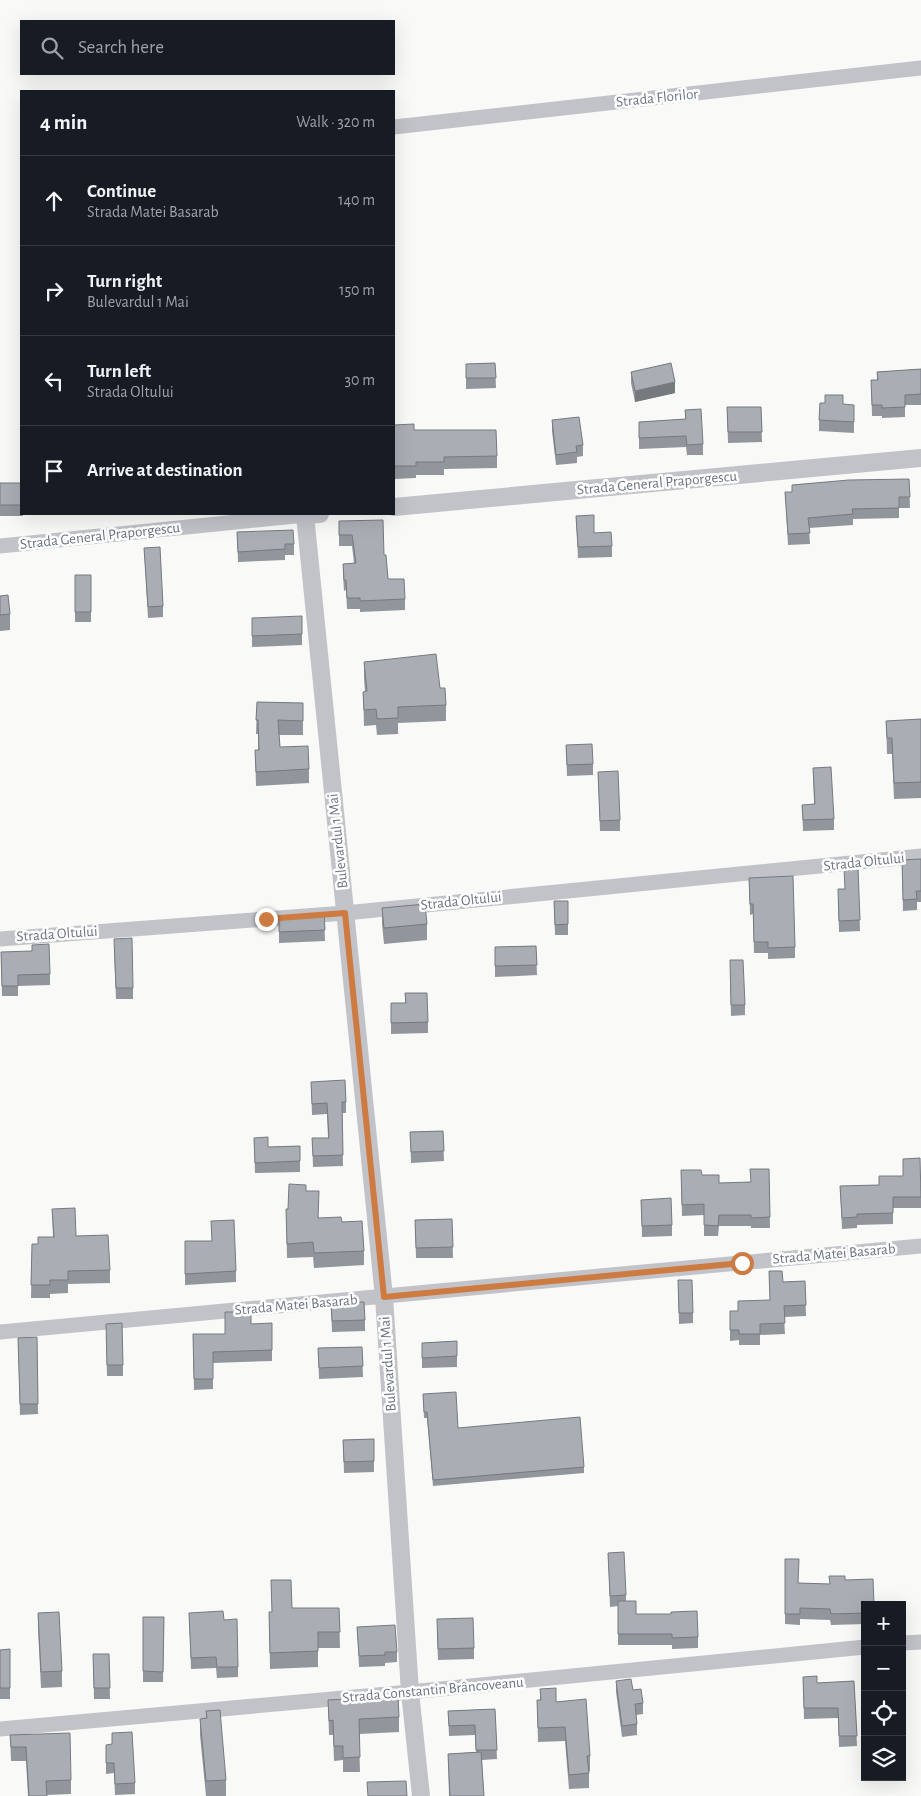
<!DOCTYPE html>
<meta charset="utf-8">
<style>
:root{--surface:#171b24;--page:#242831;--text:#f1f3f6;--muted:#9ea1a6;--line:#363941}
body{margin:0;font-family:"Alegreya Sans",sans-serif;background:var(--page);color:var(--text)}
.controls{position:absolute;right:15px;bottom:15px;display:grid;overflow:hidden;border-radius:0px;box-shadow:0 5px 20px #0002}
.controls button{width:45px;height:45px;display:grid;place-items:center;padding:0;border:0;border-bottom:1px solid var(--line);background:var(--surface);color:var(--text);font:25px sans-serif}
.stop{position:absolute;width:15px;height:15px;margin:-11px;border:4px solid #ce7b42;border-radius:50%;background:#fff}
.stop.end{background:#ce7b42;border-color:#fff;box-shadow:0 1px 5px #0008}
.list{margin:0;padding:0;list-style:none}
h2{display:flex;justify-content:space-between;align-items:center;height:65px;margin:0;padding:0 20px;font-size:21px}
h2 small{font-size:16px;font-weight:400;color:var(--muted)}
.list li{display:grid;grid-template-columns:32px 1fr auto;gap:15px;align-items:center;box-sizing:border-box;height:90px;padding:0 20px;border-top:1px solid var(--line)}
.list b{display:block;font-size:19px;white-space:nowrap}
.list p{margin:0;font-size:16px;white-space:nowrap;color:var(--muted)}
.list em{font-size:16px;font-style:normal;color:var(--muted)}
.icon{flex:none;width:28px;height:28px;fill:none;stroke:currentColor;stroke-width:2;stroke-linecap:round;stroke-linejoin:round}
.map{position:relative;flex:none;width:921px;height:1796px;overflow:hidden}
.search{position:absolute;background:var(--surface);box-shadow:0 5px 20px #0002;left:20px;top:20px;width:375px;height:55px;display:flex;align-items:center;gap:12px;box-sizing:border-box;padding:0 18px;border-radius:0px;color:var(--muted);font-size:19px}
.panel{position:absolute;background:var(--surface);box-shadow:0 5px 20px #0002;left:20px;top:90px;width:375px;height:425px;border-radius:0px}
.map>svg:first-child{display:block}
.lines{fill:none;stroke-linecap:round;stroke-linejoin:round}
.minor{stroke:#c1c3c8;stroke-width:15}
.tertiary{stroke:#c1c3c8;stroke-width:18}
.wall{fill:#91969c}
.shaded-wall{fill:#767a7f}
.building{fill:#a9aeb5;stroke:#767a7f}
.route{stroke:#ce7b42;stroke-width:6}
.labels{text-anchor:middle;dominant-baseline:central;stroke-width:5;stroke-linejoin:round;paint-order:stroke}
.street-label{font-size:15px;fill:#6c7584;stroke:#fff}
</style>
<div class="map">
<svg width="921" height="1796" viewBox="0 0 921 1796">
<rect width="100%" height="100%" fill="#f9f9f7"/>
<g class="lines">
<path class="minor" d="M 394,127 L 921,68
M 0,546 L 305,515 L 305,514
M 0,939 L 345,913 L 921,856
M 0,1332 L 921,1246
M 902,1643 L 921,1642
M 0,1729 L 410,1692 L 865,1647"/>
<path class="tertiary" d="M 394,507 L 921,458
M 320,514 L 305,515 L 384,1297 L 410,1692 L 421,1796"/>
</g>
<path class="wall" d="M 495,363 L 496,388 L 466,389 L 466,364 Z
M 921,369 L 921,405 L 905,405 L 905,417 L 882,418 L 882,416 L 872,416 L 871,380 L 877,380 L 877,372 Z
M 631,372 L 675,393 L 635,402 L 631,383 Z
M 843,404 L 854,416 L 854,433 L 819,431 L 819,420 Z
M 727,407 L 761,407 L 762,442 L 728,443 Z
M 685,410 L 703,444 L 703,455 L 687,455 L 686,447 L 639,449 L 639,422 L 685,419 Z
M 552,420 L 583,445 L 583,456 L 577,457 L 577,463 L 556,465 L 552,431 Z
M 394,425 L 414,430 L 497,456 L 497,468 L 444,469 L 444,475 L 416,475 L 416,478 L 394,479 Z
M 909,479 L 910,508 L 899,508 L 899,518 L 853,519 L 853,525 L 809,528 L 810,544 L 788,545 L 785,492 L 792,492 L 792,485 Z
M 0,483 L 21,483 L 21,514 L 23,514 L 23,516 L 0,516 Z
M 576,516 L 594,533 L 612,546 L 612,557 L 578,558 Z
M 339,521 L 384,555 L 388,579 L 405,599 L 405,610 L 360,612 L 360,609 L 347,609 L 346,590 L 344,591 L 343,575 L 343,564 L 354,563 L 352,546 L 339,546 Z
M 237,532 L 294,544 L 294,555 L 285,555 L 285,560 L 238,562 Z
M 144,548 L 163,606 L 163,617 L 148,618 Z
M 75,575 L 91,575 L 91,622 L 75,622 Z
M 0,596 L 10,614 L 10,630 L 0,631 Z
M 252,618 L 302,634 L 302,645 L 252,647 Z
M 364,662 L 440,688 L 446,705 L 446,721 L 398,723 L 398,734 L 377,735 L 376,725 L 364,726 L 363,692 L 365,692 L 364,678 Z
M 257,702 L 303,703 L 303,735 L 279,735 L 280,747 L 309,769 L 309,783 L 256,786 L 255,750 L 258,750 L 258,734 L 256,734 Z
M 921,719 L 921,798 L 894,799 L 892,754 L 887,754 L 886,721 Z
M 566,745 L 593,764 L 593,775 L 567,776 Z
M 813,768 L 834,819 L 834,830 L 803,831 L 802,805 L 814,804 Z
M 598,772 L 620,820 L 620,831 L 600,831 Z
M 921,859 L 921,902 L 917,902 L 917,910 L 903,911 L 902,860 Z
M 858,868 L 860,931 L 839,932 L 838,900 Z
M 749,878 L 795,947 L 795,958 L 768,959 L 768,953 L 754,953 L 753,914 L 750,915 Z
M 554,901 L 568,924 L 568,935 L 555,935 Z
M 382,908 L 427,924 L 427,940 L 384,944 L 382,924 Z
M 324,913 L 325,941 L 279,943 L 279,917 Z
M 536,946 L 537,975 L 495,977 L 495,947 Z
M 114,950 L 133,988 L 133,999 L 116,999 Z
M 1,952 L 50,974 L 50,985 L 18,986 L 18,996 L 2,996 Z
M 730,971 L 745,1005 L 745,1015 L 731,1016 Z
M 405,993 L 428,1022 L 428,1033 L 391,1034 L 391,1003 L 405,1003 Z
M 311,1082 L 346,1102 L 346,1113 L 342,1113 L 343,1166 L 313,1167 L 312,1138 L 328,1138 L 327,1114 L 312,1115 Z
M 443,1131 L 444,1161 L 411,1163 L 410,1132 Z
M 254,1138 L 268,1147 L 300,1146 L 300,1172 L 255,1173 Z
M 769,1169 L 770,1228 L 751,1228 L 751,1226 L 719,1226 L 718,1236 L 704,1236 L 704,1215 L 682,1216 L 681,1170 L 702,1175 L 719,1183 L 750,1182 Z
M 921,1185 L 921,1208 L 893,1208 L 893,1224 L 857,1225 L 857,1228 L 842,1229 L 840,1186 Z
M 306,1191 L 319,1218 L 342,1222 L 364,1251 L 364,1265 L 314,1268 L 313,1257 L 287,1258 L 286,1209 L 288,1209 Z
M 641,1200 L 672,1225 L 672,1236 L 642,1237 Z
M 52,1209 L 76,1236 L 110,1270 L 110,1283 L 68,1284 L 68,1293 L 50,1294 L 50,1298 L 31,1298 L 32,1244 L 38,1244 L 53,1237 Z
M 452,1219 L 453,1258 L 416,1258 L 415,1220 Z
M 211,1221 L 236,1271 L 236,1282 L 185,1285 L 185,1241 L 212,1241 Z
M 769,1271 L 783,1282 L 805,1281 L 806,1316 L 784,1317 L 785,1334 L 760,1335 L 760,1345 L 739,1345 L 739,1340 L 730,1341 L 730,1311 L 738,1311 L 770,1300 Z
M 678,1280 L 693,1313 L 693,1323 L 679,1324 Z
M 331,1303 L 365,1320 L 365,1331 L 332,1332 Z
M 251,1324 L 272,1350 L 272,1361 L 213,1363 L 213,1389 L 194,1390 L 193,1334 L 225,1334 Z
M 106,1334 L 123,1365 L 123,1376 L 107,1376 Z
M 37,1337 L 38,1414 L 20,1415 L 18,1338 Z
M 457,1341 L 457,1367 L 422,1368 L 422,1343 Z
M 362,1347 L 363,1377 L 319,1379 L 318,1348 Z
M 423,1394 L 458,1428 L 584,1467 L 584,1473 L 433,1486 L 427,1418 L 424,1418 Z
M 374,1439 L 374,1472 L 344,1473 L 343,1440 Z
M 608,1553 L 626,1595 L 626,1601 L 636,1614 L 698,1637 L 698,1648 L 672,1649 L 672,1645 L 618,1645 L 618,1606 L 610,1607 Z
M 785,1559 L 799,1583 L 829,1584 L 845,1580 L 865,1605 L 865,1624 L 831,1625 L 830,1620 L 800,1619 L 800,1625 L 785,1624 Z
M 271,1580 L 292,1608 L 339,1608 L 340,1648 L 318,1648 L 318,1667 L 270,1669 L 269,1612 L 272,1612 Z
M 38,1613 L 62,1671 L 62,1687 L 41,1688 L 38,1629 Z
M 189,1613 L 224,1620 L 238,1667 L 238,1677 L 217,1678 L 216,1668 L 191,1669 Z
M 143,1617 L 164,1617 L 163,1682 L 143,1682 Z
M 357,1627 L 397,1652 L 397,1662 L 385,1663 L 385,1666 L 359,1667 Z
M 437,1630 L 474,1648 L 474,1659 L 438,1660 Z
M 10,1649 L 10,1699 L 0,1699 L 0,1650 Z
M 93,1654 L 109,1654 L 110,1699 L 94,1699 Z
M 803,1677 L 817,1683 L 854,1681 L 857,1746 L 839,1747 L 838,1718 L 804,1719 Z
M 616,1681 L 633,1690 L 643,1703 L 643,1714 L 636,1715 L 637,1724 L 637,1735 L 622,1737 L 616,1692 Z
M 540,1689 L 556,1702 L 590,1756 L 590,1771 L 589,1771 L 589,1788 L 569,1789 L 565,1741 L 538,1742 L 537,1700 L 540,1700 Z
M 328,1700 L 399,1717 L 399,1732 L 359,1734 L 360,1772 L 343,1772 L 343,1760 L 334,1761 L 333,1735 L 329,1735 Z
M 495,1709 L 497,1759 L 482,1760 L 484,1796 L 449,1796 L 448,1754 L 476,1752 L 475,1735 L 449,1736 L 448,1711 Z
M 206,1711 L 226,1780 L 226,1796 L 206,1796 L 200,1735 L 200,1719 L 206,1718 Z
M 10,1735 L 71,1780 L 71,1794 L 46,1795 L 47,1796 L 28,1796 L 26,1761 L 11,1761 Z
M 106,1745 L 135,1783 L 135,1794 L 115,1795 L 114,1773 L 106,1774 Z"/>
<path class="shaded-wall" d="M 675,382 L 675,393 L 635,402 L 635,391 Z"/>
<path class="building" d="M 495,363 L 496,378 L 466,378 L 466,364 Z
M 671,363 L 675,382 L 635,391 L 631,372 Z
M 921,369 L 921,394 L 905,395 L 905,407 L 882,408 L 882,405 L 872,405 L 871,380 L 878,380 L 877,372 Z
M 825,395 L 843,395 L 843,404 L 854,405 L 854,422 L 819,420 L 820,403 L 825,403 Z
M 727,407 L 761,407 L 762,432 L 728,432 Z
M 701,409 L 703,444 L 687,445 L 686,436 L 639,438 L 639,422 L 686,419 L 685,410 Z
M 579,417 L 583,445 L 576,446 L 577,452 L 556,455 L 552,420 Z
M 414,424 L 414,430 L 496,430 L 497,456 L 444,457 L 444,462 L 416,462 L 416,466 L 394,466 L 394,425 Z
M 909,479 L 910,497 L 899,497 L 899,508 L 852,509 L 853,514 L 808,518 L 810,533 L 788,534 L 785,492 L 792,492 L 792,485 L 849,480 Z
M 0,483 L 21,483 L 21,505 L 0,505 Z
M 594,515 L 594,533 L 611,532 L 612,546 L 578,547 L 576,516 Z
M 383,520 L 384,555 L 386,555 L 388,579 L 404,579 L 405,599 L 360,601 L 360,598 L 347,598 L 346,580 L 344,580 L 343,564 L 356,563 L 352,535 L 339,535 L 339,521 Z
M 293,530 L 294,544 L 285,544 L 285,549 L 238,552 L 237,532 Z
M 160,547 L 163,606 L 148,607 L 144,548 Z
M 75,575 L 91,575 L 91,612 L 75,612 Z
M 8,595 L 10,614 L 0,615 L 0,596 Z
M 302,616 L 302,634 L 252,636 L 252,618 Z
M 436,654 L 440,688 L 445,688 L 446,705 L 398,707 L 398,718 L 377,719 L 376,709 L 364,710 L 363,692 L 367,691 L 364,662 Z
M 257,702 L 303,703 L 303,721 L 278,720 L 280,747 L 308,746 L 309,769 L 256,772 L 255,750 L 259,750 L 258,720 L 256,720 Z
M 921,719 L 921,782 L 894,783 L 892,738 L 887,738 L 886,721 Z
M 592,744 L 593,764 L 567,765 L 566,745 Z
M 831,767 L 834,819 L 803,820 L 802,805 L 815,804 L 813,768 Z
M 618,771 L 620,820 L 600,821 L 598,772 Z
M 921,859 L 921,891 L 916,891 L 917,899 L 903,900 L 902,860 Z
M 844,868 L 858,868 L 860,920 L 839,921 L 838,889 L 845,889 Z
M 793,876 L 795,947 L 768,948 L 768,942 L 754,942 L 753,904 L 750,904 L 749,878 Z
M 554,901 L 568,901 L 568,924 L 555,925 Z
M 425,904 L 427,924 L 384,928 L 382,908 Z
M 324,913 L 325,930 L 279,932 L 279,917 Z
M 132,938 L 133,988 L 116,988 L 114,939 Z
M 49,944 L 50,974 L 18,975 L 18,986 L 2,986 L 1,952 L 32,951 L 32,945 Z
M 536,946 L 537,965 L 495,966 L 495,947 Z
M 730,960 L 743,960 L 745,1005 L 731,1005 Z
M 405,993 L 427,993 L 428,1022 L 391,1023 L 391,1003 L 406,1003 Z
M 345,1080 L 346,1102 L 342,1102 L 343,1155 L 313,1156 L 312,1138 L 329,1138 L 327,1103 L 312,1104 L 311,1082 Z
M 443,1131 L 444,1151 L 411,1152 L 410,1132 Z
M 268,1137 L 268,1147 L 300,1146 L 300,1161 L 255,1163 L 254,1138 Z
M 920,1158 L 921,1197 L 893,1197 L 893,1213 L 857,1214 L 857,1217 L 842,1218 L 840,1186 L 879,1185 L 879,1176 L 903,1176 L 903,1159 Z
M 750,1169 L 769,1169 L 770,1217 L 751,1218 L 751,1215 L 719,1215 L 718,1226 L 704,1225 L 704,1204 L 682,1205 L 681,1170 L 701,1170 L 702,1175 L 719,1175 L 719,1183 L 751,1182 Z
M 289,1184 L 306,1185 L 306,1191 L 319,1191 L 318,1218 L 341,1217 L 342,1222 L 362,1221 L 364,1251 L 314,1253 L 313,1242 L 287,1244 L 286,1209 L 288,1209 Z
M 671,1198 L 672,1225 L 642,1226 L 641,1200 Z
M 75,1208 L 76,1236 L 108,1235 L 110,1270 L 68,1271 L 68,1280 L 50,1280 L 50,1285 L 31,1285 L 32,1244 L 38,1244 L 38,1237 L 54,1237 L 52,1209 Z
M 452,1219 L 453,1247 L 416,1248 L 415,1220 Z
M 234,1220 L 236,1271 L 185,1274 L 185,1241 L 212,1241 L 211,1221 Z
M 769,1271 L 782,1271 L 783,1282 L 805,1281 L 806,1305 L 784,1306 L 785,1323 L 760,1324 L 760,1334 L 739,1334 L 739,1330 L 730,1330 L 730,1311 L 738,1311 L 738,1301 L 770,1300 Z
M 678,1280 L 692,1280 L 693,1313 L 679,1313 Z
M 364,1302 L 365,1320 L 332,1321 L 331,1303 Z
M 225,1312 L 251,1312 L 251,1324 L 272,1323 L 272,1350 L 213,1352 L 213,1379 L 194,1379 L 193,1334 L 225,1334 Z
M 122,1323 L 123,1365 L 107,1365 L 106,1324 Z
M 37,1337 L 38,1404 L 20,1404 L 18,1338 Z
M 457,1341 L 457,1356 L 422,1358 L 422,1343 Z
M 362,1347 L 363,1366 L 319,1368 L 318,1348 Z
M 456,1392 L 458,1428 L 580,1417 L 584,1467 L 433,1480 L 427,1412 L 424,1412 L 423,1394 Z
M 374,1439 L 374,1461 L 344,1462 L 343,1440 Z
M 624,1552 L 626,1595 L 610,1596 L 608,1553 Z
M 785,1559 L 799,1559 L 798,1583 L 830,1584 L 829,1576 L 845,1576 L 845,1580 L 873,1579 L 874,1605 L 865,1605 L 865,1613 L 831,1614 L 830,1609 L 800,1608 L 800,1614 L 785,1614 Z
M 271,1580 L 291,1580 L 292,1608 L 339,1608 L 340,1632 L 318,1632 L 318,1651 L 270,1653 L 269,1612 L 272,1612 Z
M 618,1601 L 636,1601 L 636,1614 L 671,1614 L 671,1612 L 697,1611 L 698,1637 L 672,1638 L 672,1634 L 618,1634 Z
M 223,1611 L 224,1620 L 237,1619 L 238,1667 L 217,1667 L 216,1657 L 191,1658 L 189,1613 Z
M 59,1612 L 62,1671 L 41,1672 L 38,1613 Z
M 143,1617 L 164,1617 L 163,1672 L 143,1671 Z
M 473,1618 L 474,1648 L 438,1649 L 437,1619 Z
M 395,1625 L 397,1652 L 385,1652 L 385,1655 L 359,1656 L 357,1627 Z
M 10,1649 L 10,1688 L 0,1688 L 0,1650 Z
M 93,1654 L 109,1654 L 110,1688 L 94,1688 Z
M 817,1676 L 817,1683 L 854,1681 L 857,1736 L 839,1736 L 838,1708 L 804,1708 L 803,1677 Z
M 631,1679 L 633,1690 L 641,1689 L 643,1703 L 635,1704 L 637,1724 L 622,1726 L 616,1681 Z
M 556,1688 L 556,1702 L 586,1699 L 590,1756 L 587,1756 L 589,1773 L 569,1775 L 565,1727 L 538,1728 L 537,1700 L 541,1700 L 540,1689 Z
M 398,1697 L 399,1717 L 359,1719 L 360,1757 L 343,1758 L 343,1746 L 334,1746 L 333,1720 L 329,1721 L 328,1700 Z
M 495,1709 L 497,1750 L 476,1750 L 475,1725 L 449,1726 L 448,1711 Z
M 220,1710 L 226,1780 L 206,1781 L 200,1719 L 207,1718 L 206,1711 Z
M 132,1732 L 135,1783 L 115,1784 L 114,1763 L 106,1763 L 106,1745 L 112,1744 L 112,1733 Z
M 70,1733 L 71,1780 L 46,1781 L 47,1796 L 29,1796 L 26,1747 L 11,1747 L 10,1735 Z
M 481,1752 L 484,1796 L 450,1796 L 448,1754 Z
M 406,1781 L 407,1796 L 368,1796 L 367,1782 Z"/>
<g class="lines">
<path class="route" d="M 266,919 L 345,913 L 384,1297 L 742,1263"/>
</g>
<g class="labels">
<g class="street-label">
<text transform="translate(657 98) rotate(-6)">Strada Florilor</text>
<text transform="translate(657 483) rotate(-5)">Strada General Praporgescu</text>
<text transform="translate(100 536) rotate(-6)">Strada General Praporgescu</text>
<text transform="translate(338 841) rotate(-96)">Bulevardul 1 Mai</text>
<text transform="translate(864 862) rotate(-6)">Strada Oltului</text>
<text transform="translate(461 901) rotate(-6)">Strada Oltului</text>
<text transform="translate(57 934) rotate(-4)">Strada Oltului</text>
<text transform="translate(834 1254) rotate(-5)">Strada Matei Basarab</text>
<text transform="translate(296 1305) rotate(-5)">Strada Matei Basarab</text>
<text transform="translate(388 1364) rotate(-94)">Bulevardul 1 Mai</text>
<text transform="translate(433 1690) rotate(-5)">Strada Constantin Brâncoveanu</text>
</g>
</g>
</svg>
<div class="controls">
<button>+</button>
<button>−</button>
<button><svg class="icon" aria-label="locate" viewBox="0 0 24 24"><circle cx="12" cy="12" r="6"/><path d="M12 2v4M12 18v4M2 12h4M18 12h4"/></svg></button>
<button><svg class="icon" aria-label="layers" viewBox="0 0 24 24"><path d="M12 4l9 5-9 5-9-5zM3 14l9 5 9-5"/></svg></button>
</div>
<div class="stop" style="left:742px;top:1263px"></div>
<div class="stop end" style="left:266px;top:919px"></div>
<div class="search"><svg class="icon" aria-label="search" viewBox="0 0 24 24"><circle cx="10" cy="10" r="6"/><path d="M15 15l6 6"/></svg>Search here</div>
<section class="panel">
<h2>4 min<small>Walk · 320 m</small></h2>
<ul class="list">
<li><svg class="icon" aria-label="ahead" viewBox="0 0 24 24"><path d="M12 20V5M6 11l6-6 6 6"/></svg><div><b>Continue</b><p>Strada Matei Basarab</p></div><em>140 m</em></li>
<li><svg class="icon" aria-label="right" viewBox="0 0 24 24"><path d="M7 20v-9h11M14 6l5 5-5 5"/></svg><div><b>Turn right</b><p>Bulevardul 1 Mai</p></div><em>150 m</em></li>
<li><svg class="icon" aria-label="left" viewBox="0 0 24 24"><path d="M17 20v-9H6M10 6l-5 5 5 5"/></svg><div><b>Turn left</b><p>Strada Oltului</p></div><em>30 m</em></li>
<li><svg class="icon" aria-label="arrive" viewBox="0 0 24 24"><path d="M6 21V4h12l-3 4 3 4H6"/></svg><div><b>Arrive at destination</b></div></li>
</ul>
</section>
</div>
